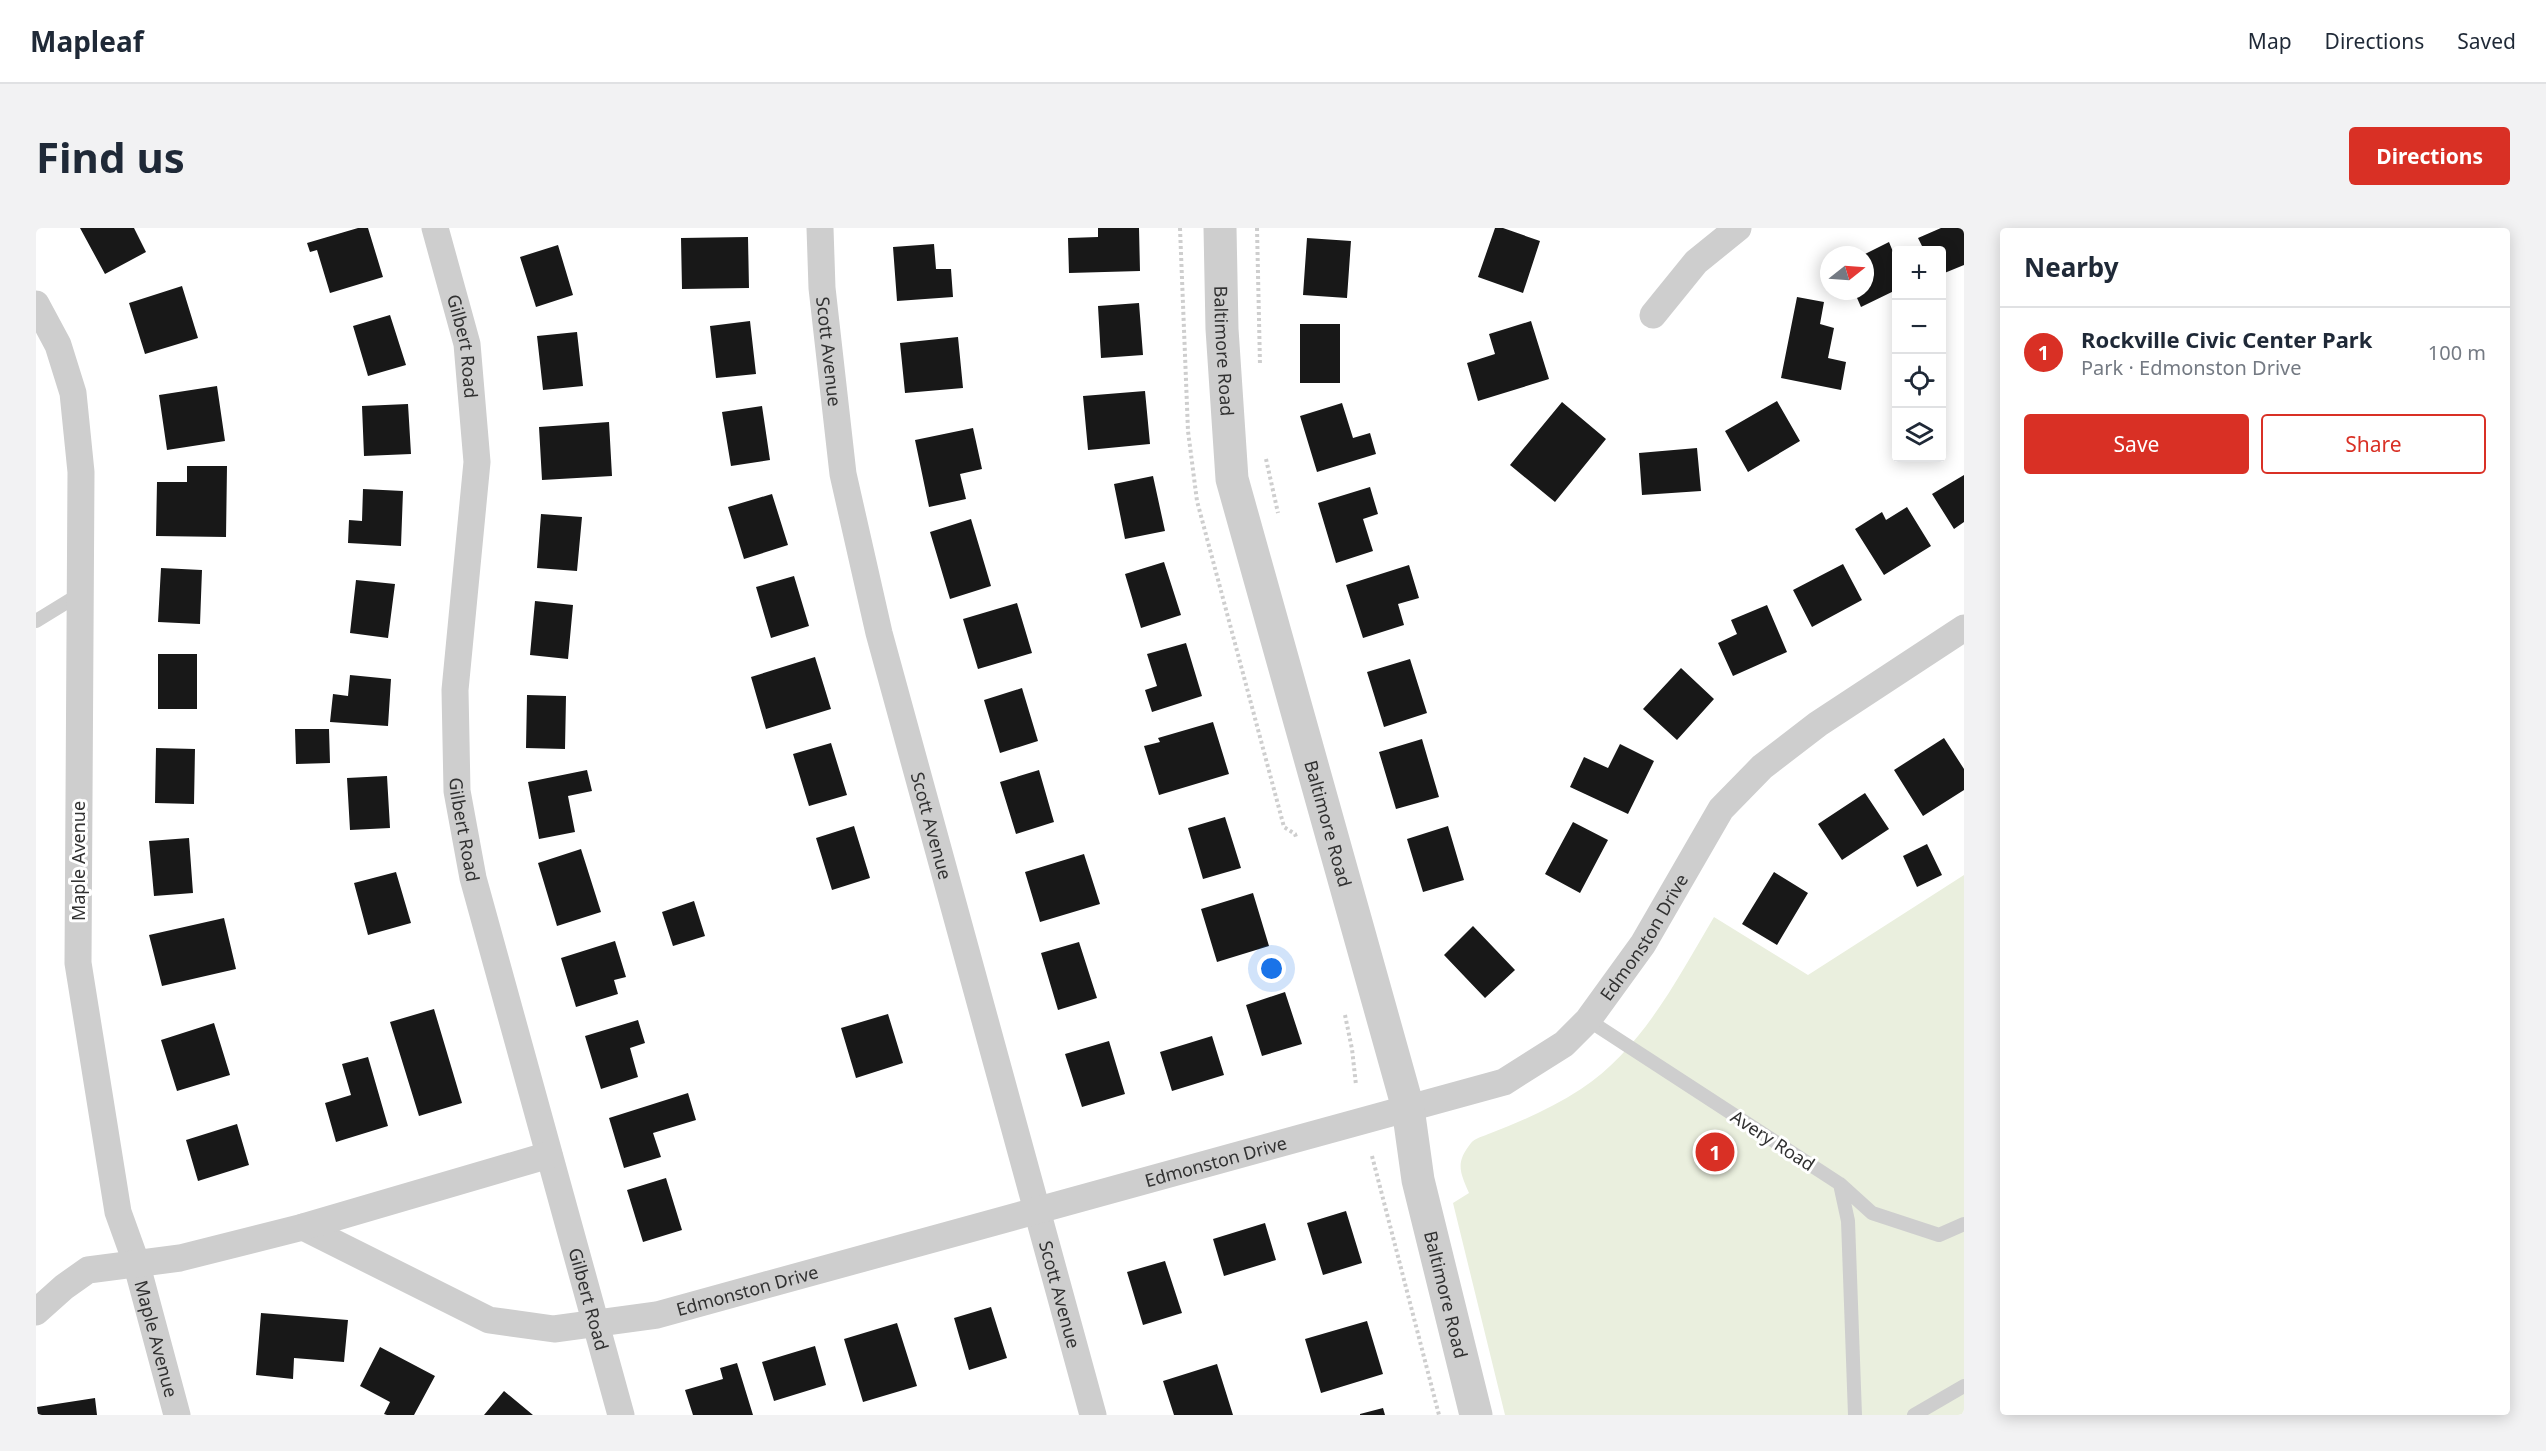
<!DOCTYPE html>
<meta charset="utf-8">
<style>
:root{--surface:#fff;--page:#f2f2f3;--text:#1f2937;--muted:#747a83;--line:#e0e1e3;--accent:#d93025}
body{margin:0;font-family:"Noto Sans",sans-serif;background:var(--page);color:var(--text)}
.controls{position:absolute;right:18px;top:18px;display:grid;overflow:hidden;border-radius:6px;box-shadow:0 3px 15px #0003}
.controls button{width:54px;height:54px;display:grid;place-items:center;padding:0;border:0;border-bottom:2px solid var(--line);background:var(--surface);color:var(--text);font:30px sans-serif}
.compass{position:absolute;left:1784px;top:18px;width:54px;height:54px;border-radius:50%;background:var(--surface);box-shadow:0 3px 15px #0003;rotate:73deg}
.you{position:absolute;left:1236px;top:741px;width:21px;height:21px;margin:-15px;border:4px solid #fff;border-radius:50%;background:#1a73e8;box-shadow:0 0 0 9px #1a73e833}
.badge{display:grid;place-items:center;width:39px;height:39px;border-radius:50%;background:var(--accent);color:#fff;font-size:20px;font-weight:700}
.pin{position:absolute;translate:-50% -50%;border:3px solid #fff;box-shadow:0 2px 6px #0006}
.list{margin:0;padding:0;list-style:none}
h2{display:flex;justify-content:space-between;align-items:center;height:78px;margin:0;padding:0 24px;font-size:26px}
h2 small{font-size:20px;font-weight:400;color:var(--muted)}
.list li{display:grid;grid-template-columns:39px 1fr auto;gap:18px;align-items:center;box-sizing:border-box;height:90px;padding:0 24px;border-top:2px solid var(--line)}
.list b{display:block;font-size:22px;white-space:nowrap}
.list p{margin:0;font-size:20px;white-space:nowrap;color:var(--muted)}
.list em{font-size:20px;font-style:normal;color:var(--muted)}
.actions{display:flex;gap:12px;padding:18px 24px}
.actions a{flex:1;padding:14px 0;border:2px solid var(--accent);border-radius:6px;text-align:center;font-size:21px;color:var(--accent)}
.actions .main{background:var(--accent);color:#fff}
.icon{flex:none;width:33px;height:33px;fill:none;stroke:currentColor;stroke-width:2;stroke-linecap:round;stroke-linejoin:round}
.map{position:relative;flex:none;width:1928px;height:1187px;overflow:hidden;border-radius:6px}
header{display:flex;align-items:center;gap:36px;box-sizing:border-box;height:84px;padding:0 30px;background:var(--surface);border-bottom:2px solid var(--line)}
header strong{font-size:28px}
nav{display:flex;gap:33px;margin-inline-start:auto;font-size:21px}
.intro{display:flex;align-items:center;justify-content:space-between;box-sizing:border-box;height:144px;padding:0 36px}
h1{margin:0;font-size:42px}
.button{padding:15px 27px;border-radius:6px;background:var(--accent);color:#fff;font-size:21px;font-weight:700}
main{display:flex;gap:36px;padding:0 36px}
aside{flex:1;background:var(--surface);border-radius:6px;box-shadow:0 3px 15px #0003}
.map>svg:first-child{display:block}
.green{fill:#eaefde}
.building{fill:#181818}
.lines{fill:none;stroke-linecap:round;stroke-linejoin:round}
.path{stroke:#cecece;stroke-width:4;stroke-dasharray:3 3;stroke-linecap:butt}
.service{stroke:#cecece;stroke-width:14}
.minor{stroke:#cecece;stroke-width:27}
.tertiary{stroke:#cecece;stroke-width:33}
.labels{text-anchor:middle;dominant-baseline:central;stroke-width:6;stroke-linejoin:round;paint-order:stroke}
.street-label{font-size:18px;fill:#313131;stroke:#fff}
</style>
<header>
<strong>Mapleaf</strong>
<nav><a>Map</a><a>Directions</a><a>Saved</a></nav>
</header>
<div class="intro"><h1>Find us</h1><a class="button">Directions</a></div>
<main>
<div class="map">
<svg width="1928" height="1187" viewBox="0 0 1928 1187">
<rect width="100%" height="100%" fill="#fff"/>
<path class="green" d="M 1928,647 L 1928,1187 L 1469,1187 L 1417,975 L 1433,965 C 1424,944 1419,935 1435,915 C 1439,910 1448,908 1455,905 C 1486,893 1516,880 1545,861 C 1607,820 1641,751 1678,689 L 1772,747 Z"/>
<path class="building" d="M 44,0 L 98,0 L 110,24 L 69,46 Z
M 322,0 L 332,0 L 347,49 L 294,65 L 281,22 L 274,24 L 271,15 Z
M 1062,0 L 1103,0 L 1104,43 L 1033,45 L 1032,10 L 1062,9 Z
M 1459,0 L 1467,0 L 1504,13 L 1487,65 L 1442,49 Z
M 1905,0 L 1928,0 L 1928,37 L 1906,46 L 1906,22 L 1888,22 L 1882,10 Z
M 712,9 L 713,60 L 646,61 L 645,10 Z
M 1271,10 L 1315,13 L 1311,70 L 1267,67 Z
M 1853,14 L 1860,31 L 1860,62 L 1825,79 L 1818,63 L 1829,63 L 1829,26 Z
M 898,16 L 900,41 L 915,41 L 917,69 L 861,73 L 857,19 Z
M 522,17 L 537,67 L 500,79 L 484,29 Z
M 146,58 L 162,110 L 109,126 L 93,75 Z
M 1761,69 L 1788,74 L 1784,96 L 1798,100 L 1792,130 L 1810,134 L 1805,162 L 1745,150 Z
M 1103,75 L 1107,127 L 1065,130 L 1062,78 Z
M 354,87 L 370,137 L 332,148 L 317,98 Z
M 714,93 L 720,146 L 680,150 L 674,98 Z
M 1495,93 L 1513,151 L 1442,173 L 1431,135 L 1459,126 L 1453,106 Z
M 1264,96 L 1304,96 L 1304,155 L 1264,155 Z
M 541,104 L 547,158 L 507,162 L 501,108 Z
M 922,109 L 927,160 L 869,165 L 864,115 Z
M 181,158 L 189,213 L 131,222 L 123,167 Z
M 1109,163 L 1114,216 L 1052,222 L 1047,168 Z
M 1741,173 L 1764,213 L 1712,244 L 1689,203 Z
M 1526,174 L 1570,211 L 1519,274 L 1474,237 Z
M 1306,175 L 1317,210 L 1334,205 L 1340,226 L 1281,244 L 1264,188 Z
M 372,176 L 375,226 L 328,228 L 326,178 Z
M 726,178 L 734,232 L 695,238 L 686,184 Z
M 573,194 L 576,248 L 506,252 L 503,199 Z
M 937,200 L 946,241 L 924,246 L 930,271 L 893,279 L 879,212 Z
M 1661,220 L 1665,263 L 1606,267 L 1603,225 Z
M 151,238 L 191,238 L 190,309 L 120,308 L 121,254 L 151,254 Z
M 1928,247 L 1928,294 L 1918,301 L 1896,266 Z
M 1117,248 L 1129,303 L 1089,311 L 1078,256 Z
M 1334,259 L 1342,286 L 1327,291 L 1337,323 L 1300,335 L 1282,275 Z
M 327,261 L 367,263 L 365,318 L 312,315 L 313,292 L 326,293 Z
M 736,266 L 752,317 L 708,331 L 692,279 Z
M 1871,279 L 1895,318 L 1848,347 L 1819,301 L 1846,284 L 1850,292 Z
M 505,286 L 546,289 L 541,343 L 501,340 Z
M 935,291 L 955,358 L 914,371 L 894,304 Z
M 1128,334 L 1145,387 L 1105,400 L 1089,346 Z
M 1807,336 L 1826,372 L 1776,399 L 1757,362 Z
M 1373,337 L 1383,370 L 1362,376 L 1368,397 L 1327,410 L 1310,357 Z
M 125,340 L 166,342 L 164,396 L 122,394 Z
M 758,348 L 773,398 L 735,410 L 720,359 Z
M 320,352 L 359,356 L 352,410 L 314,405 Z
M 499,373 L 537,377 L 532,431 L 494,427 Z
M 981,375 L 996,425 L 942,441 L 927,391 Z
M 1731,377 L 1751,424 L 1697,448 L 1682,415 L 1701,406 L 1695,392 Z
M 1150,415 L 1166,468 L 1116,484 L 1109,462 L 1121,458 L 1111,426 Z
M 122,426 L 161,426 L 161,481 L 122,481 Z
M 779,429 L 795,481 L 730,501 L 715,449 Z
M 1374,431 L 1391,485 L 1348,499 L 1331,444 Z
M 1645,440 L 1678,471 L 1641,512 L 1607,481 Z
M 314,447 L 355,451 L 352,498 L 294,494 L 297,466 L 312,468 Z
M 986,460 L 1002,513 L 964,525 L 948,472 Z
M 491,467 L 530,468 L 529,521 L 490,520 Z
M 1177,494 L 1193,546 L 1123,567 L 1108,518 L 1124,514 L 1122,510 Z
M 259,501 L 293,501 L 294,535 L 260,536 Z
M 1908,510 L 1928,541 L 1928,562 L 1887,588 L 1858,542 Z
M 1386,511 L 1403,569 L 1360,581 L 1343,524 Z
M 795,515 L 811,567 L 773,578 L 757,526 Z
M 1584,516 L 1618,533 L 1592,586 L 1534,559 L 1548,529 L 1572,540 Z
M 120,520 L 159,521 L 158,576 L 119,575 Z
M 551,542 L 556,563 L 532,568 L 539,604 L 503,611 L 492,554 Z
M 1003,542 L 1018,594 L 980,606 L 964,554 Z
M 351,548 L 354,600 L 314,602 L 311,550 Z
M 1829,565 L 1853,601 L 1806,632 L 1782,596 Z
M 1189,589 L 1205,640 L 1167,651 L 1152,600 Z
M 1537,594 L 1572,612 L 1544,665 L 1509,646 Z
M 818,598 L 834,650 L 796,662 L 780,610 Z
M 1412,598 L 1428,652 L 1387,664 L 1371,611 Z
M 153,610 L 157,665 L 118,668 L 113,613 Z
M 1891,616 L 1906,647 L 1881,659 L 1867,628 Z
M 545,621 L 565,684 L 521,698 L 502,635 Z
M 1048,626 L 1064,676 L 1004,694 L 989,644 Z
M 360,644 L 375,695 L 332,707 L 318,655 Z
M 1738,644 L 1772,665 L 1741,717 L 1706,696 Z
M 1217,665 L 1233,718 L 1181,734 L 1165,681 Z
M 658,673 L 669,708 L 637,718 L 626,684 Z
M 188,690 L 200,741 L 126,758 L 113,707 Z
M 1437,698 L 1479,742 L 1449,770 L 1408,727 Z
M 579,713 L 590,749 L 578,752 L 582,766 L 540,779 L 525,730 Z
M 1043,714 L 1061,770 L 1022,782 L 1005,725 Z
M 1249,764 L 1266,816 L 1226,828 L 1210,777 Z
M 398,781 L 426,875 L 383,888 L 354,794 Z
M 852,786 L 867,835 L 820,850 L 805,800 Z
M 602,792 L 609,815 L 594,820 L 602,849 L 565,861 L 549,808 Z
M 178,795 L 194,847 L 141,863 L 125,812 Z
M 1176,808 L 1188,847 L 1136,863 L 1124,824 Z
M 1073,813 L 1089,866 L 1046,879 L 1029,826 Z
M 332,829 L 352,898 L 300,914 L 289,875 L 315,867 L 306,836 Z
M 652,865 L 660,892 L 617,905 L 625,929 L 588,940 L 573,890 Z
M 201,896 L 213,937 L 162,953 L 150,912 Z
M 630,950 L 646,1002 L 607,1014 L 591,962 Z
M 1310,983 L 1326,1035 L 1287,1047 L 1271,995 Z
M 1229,995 L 1240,1032 L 1188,1048 L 1177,1011 Z
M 1129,1033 L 1146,1085 L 1107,1097 L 1091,1044 Z
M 955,1079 L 971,1130 L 933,1142 L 918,1090 Z
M 225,1085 L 312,1092 L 308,1134 L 258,1130 L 257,1151 L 220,1147 Z
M 1331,1093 L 1347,1146 L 1285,1165 L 1269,1111 Z
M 861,1095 L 881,1158 L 827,1174 L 808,1111 Z
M 779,1118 L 790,1157 L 738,1173 L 726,1134 Z
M 344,1119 L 399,1148 L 378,1187 L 351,1187 L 348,1186 L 354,1174 L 324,1158 Z
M 701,1135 L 717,1187 L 657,1187 L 649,1162 L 687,1151 L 684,1140 Z
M 1181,1136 L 1197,1187 L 1138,1187 L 1127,1153 Z
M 468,1163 L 497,1187 L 448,1187 Z
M 59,1170 L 61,1187 L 2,1187 L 1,1179 Z
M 1347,1180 L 1349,1187 L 1324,1187 L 1324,1186 Z"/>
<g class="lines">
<path class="path" d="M 1144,0 L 1152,203 L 1161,273 L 1248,599 L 1259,606 L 1260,609
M 1221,0 L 1224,137
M 1230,231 L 1242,285
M 1309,787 L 1316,821 L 1320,857
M 1336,928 L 1403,1187"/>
<path class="service" d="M 0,393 L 44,366
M 1552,792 L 1804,956 L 1836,985 L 1903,1007 L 1928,996
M 1804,956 L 1812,993 L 1819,1187
M 1878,1187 L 1928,1158"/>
<g class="minor">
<path id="s1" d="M 399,0 L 431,116 L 441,234 L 419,462 L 421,563 L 437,650 L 585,1187"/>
<path id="s2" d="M 784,0 L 786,60 L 807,246 L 843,405 L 1057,1187"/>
<path id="s3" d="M 0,76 L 22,117 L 37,165 L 45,244 L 42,735 L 82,984 L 100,1034 L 141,1187"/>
<path d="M 1617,87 L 1660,34 L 1702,0"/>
<path id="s4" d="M 267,999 L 453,1092 L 518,1101 L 621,1087 L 1468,854 L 1528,816 L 1552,792 L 1607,716 L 1685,581 L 1726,539 L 1782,496 L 1928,400"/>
<path d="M 0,1084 L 28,1059 L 52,1042 L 144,1030 L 267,999 L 513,927"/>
</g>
<path class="tertiary" id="s5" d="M 1184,0 L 1186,101 L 1196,251 L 1372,880 L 1382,952 L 1440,1187"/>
</g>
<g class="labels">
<g class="street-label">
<text stroke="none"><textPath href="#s1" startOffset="122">Gilbert Road</textPath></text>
<text stroke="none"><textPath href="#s2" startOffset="124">Scott Avenue</textPath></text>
<text stroke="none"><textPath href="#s5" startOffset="123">Baltimore Road</textPath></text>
<text stroke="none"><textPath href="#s5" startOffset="609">Baltimore Road</textPath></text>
<text stroke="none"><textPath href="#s2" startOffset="610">Scott Avenue</textPath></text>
<text stroke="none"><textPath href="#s1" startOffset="608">Gilbert Road</textPath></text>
<text transform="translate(42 633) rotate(-90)">Maple Avenue</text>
<text stroke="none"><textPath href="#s4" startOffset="1461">Edmonston Drive</textPath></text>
<text transform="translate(1737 912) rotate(33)">Avery Road</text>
<text stroke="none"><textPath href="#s4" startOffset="957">Edmonston Drive</textPath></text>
<text stroke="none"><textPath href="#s4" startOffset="471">Edmonston Drive</textPath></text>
<text stroke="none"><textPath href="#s2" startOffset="1096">Scott Avenue</textPath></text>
<text stroke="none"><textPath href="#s5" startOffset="1095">Baltimore Road</textPath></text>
<text stroke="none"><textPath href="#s1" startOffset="1094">Gilbert Road</textPath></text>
<text stroke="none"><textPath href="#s3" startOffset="1052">Maple Avenue</textPath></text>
</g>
</g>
</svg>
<div class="controls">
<button>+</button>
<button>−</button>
<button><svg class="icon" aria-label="locate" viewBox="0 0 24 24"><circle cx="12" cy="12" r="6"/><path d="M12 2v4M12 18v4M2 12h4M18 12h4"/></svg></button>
<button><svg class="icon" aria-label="layers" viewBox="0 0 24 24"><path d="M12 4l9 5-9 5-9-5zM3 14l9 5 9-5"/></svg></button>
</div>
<svg class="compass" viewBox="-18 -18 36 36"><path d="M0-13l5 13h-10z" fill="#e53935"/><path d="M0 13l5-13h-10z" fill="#747a83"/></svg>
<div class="you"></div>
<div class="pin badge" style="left:1679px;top:924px">1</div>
</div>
<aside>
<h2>Nearby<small></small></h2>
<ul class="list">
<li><span class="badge">1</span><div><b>Rockville Civic Center Park</b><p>Park · Edmonston Drive</p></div><em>100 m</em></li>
</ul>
<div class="actions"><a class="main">Save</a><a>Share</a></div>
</aside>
</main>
